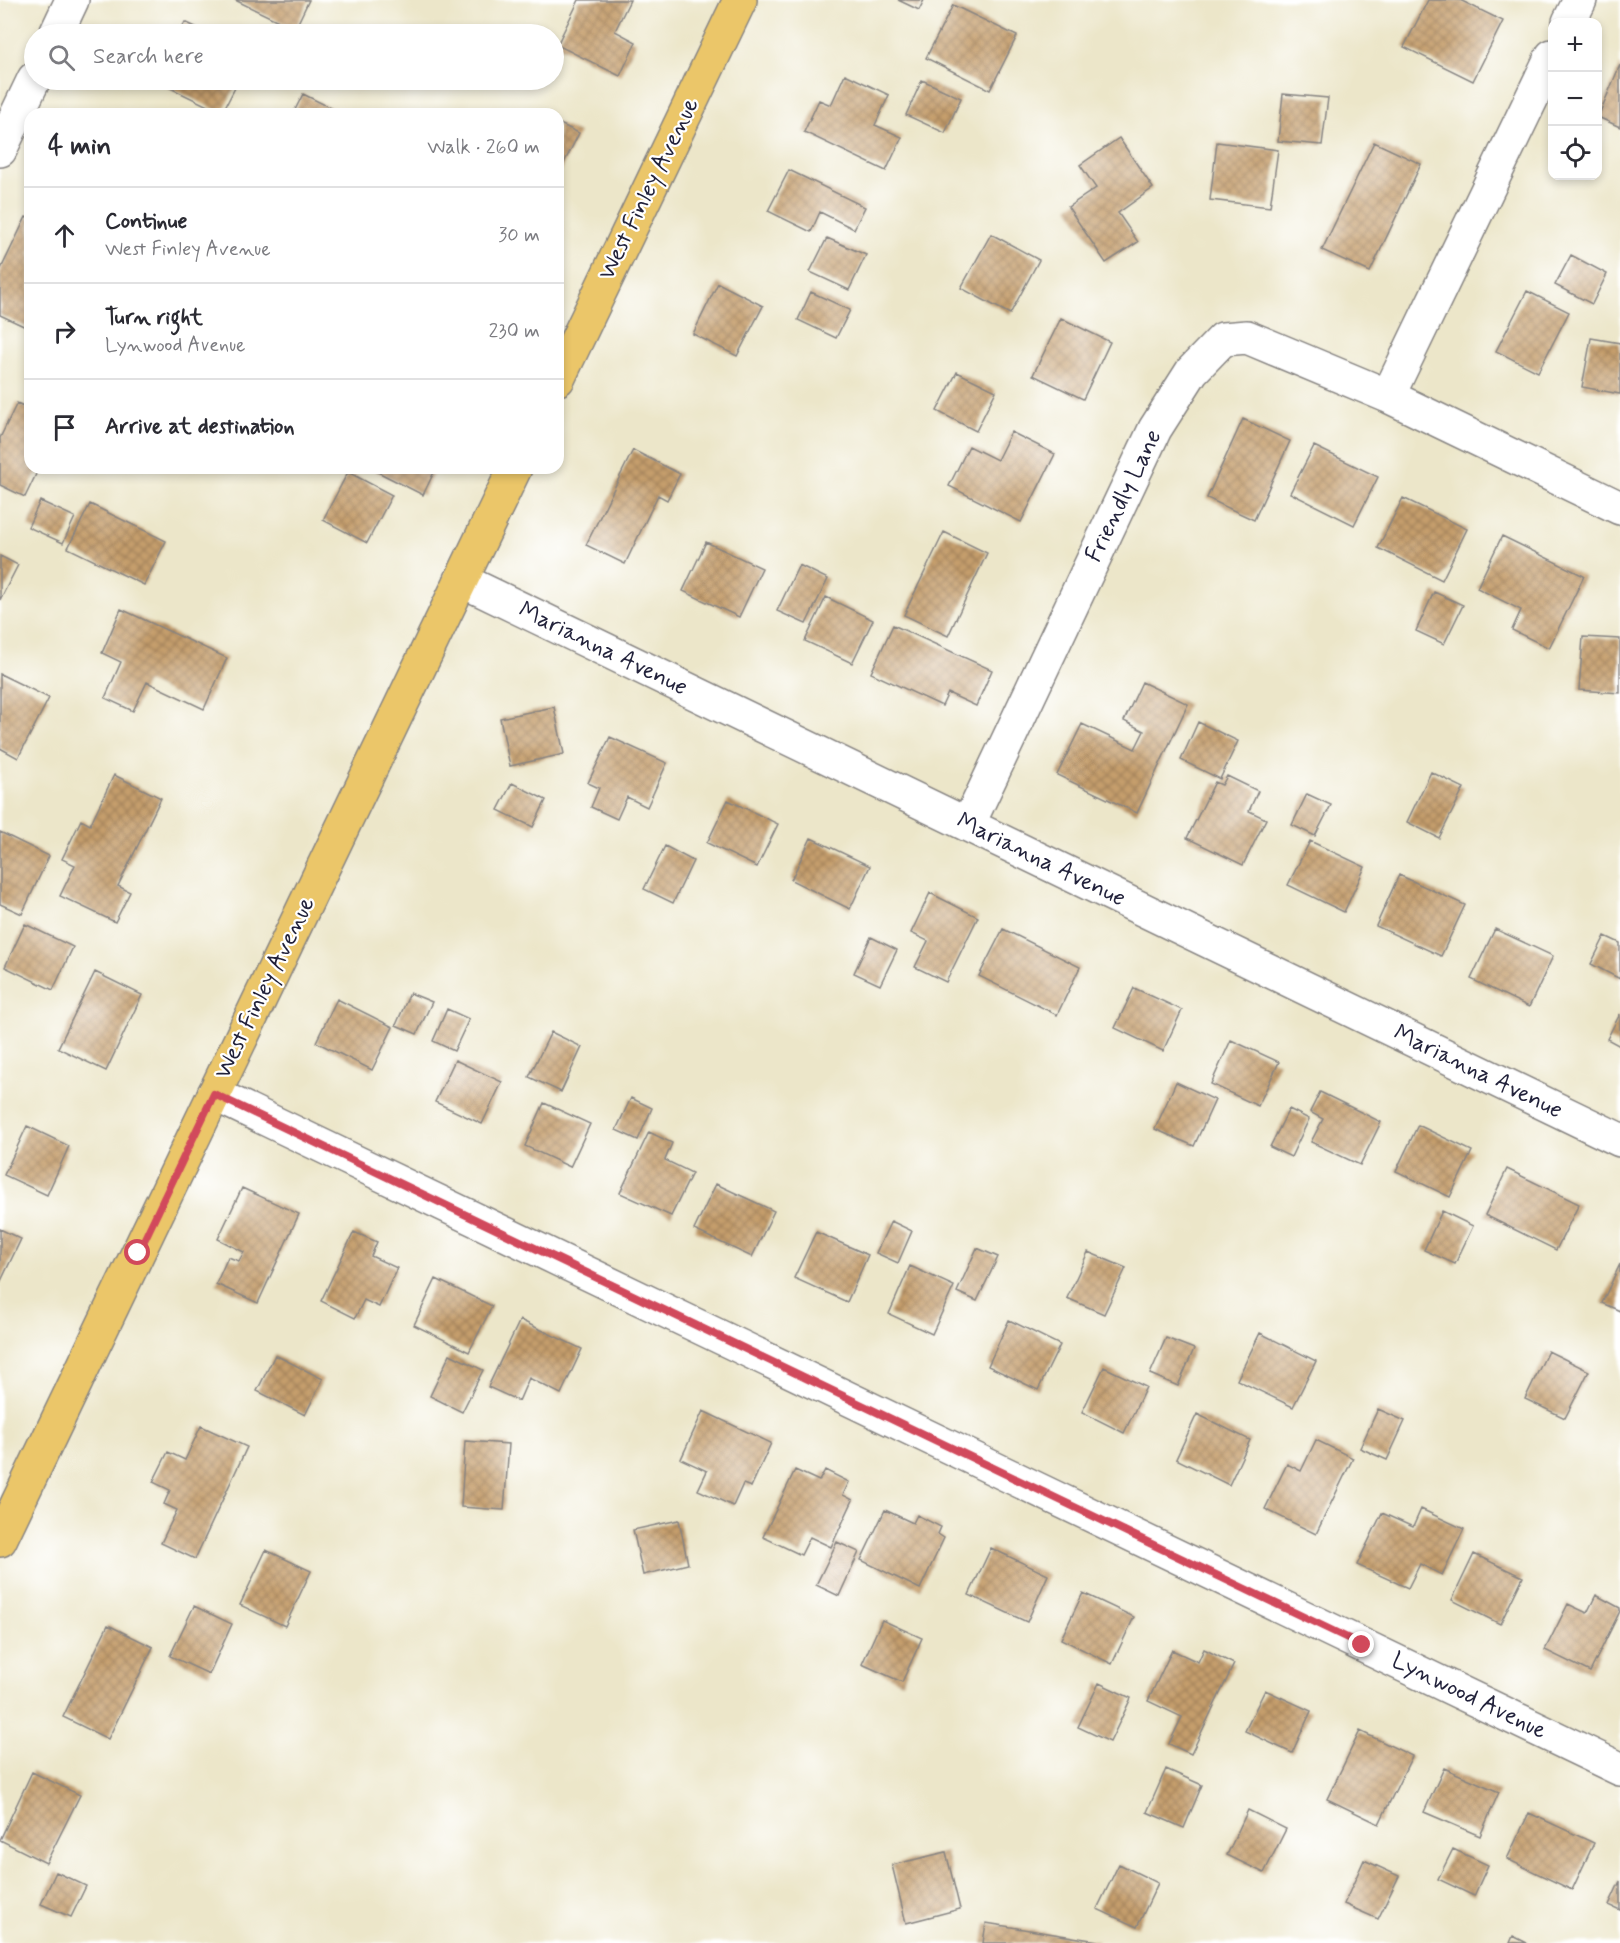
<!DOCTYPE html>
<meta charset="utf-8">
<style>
:root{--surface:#fff;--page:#f7f7f7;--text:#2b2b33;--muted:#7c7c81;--line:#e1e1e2}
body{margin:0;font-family:Mynerve,sans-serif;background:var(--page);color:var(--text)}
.controls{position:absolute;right:18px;top:18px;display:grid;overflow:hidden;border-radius:12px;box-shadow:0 3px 9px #0003}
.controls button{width:54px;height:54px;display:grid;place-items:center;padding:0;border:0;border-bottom:2px solid var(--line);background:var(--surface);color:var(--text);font:30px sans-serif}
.stop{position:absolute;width:18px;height:18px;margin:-14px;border:4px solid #d1495b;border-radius:50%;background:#fff}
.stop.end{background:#d1495b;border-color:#fff;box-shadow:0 2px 6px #0008}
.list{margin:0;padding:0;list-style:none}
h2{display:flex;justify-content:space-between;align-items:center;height:78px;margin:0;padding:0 24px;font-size:26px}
h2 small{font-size:20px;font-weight:400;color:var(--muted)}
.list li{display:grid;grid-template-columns:39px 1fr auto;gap:18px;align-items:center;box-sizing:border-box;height:96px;padding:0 24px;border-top:2px solid var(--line)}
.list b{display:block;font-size:22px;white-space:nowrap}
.list p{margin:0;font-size:20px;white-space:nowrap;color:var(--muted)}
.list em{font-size:20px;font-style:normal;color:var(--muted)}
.icon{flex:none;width:33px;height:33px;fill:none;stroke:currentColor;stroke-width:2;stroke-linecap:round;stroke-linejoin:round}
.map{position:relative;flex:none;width:1620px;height:1943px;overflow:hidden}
.search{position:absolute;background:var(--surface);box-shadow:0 3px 9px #0003;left:24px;top:24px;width:540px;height:66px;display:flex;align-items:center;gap:15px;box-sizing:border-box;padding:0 21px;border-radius:33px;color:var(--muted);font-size:22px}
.panel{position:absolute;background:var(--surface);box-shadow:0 3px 9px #0003;left:24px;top:108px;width:540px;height:366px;border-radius:18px}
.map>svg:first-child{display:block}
.building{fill:url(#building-cross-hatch)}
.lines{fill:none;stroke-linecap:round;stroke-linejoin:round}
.minor-casing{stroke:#878482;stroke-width:36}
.major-casing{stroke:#878482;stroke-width:36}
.minor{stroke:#fff;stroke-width:33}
.major{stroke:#ebc669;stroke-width:33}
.route{stroke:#d1495b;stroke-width:8}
.labels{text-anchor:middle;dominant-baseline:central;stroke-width:4.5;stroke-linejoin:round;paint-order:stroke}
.street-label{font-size:24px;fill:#22223b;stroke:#fff}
</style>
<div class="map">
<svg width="1620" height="1943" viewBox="0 0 1620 1943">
<defs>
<pattern id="building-cross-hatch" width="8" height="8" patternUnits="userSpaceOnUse" patternTransform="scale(1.5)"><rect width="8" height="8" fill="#c59e6c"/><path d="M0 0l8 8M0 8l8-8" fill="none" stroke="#a0805a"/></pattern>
</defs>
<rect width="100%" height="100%" fill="#fff"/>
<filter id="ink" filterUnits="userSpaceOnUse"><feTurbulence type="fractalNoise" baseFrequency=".0167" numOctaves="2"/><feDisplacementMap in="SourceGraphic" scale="12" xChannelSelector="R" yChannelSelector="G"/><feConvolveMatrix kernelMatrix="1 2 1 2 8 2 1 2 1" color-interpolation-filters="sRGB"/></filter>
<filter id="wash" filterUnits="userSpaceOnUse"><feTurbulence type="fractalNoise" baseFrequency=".008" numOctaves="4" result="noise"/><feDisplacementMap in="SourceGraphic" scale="24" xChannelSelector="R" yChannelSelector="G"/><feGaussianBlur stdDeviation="1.35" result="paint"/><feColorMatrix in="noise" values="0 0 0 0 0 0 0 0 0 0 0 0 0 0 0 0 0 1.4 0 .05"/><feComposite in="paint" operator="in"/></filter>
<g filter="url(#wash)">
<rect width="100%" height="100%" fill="#ece6c9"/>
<g id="blocks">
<path class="building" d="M 235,0 L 309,0 L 295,29 Z
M 579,0 L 630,0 L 615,31 L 636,42 L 620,76 L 557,45 Z
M 898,0 L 924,0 L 919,10 Z
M 1428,0 L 1460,0 L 1503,21 L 1473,81 L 1404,47 Z
M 953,5 L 1017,36 L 990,90 L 926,58 Z
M 185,22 L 210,34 L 179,34 Z
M 1620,65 L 1620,127 L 1598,117 Z
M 845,74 L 889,95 L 875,125 L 902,137 L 886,171 L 804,132 L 819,100 L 831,105 Z
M 154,80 L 239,80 L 222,113 Z
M 922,80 L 961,98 L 945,133 L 906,115 Z
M 303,94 L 343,114 L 293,114 Z
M 1283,94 L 1328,98 L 1322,145 L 1278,141 Z
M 558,123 L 579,133 L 558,175 Z
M 1119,138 L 1153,188 L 1118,213 L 1138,242 L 1106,263 L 1068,207 L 1096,188 L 1080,165 Z
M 1217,142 L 1278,150 L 1270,207 L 1210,200 Z
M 1374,142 L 1421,164 L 1370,272 L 1322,250 Z
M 789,170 L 865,207 L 854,229 L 820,212 L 811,232 L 768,211 Z
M 26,217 L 30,219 L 30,329 L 0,315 L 0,271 Z
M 991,234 L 1039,260 L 1010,314 L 961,288 Z
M 827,238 L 866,255 L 849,290 L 810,272 Z
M 1571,255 L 1607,274 L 1592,304 L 1555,285 Z
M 718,283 L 763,306 L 737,356 L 693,334 Z
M 1527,291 L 1569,312 L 1538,372 L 1496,351 Z
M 811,292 L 850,310 L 836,338 L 798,320 Z
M 1061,318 L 1110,342 L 1083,399 L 1033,375 Z
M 1591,338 L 1620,343 L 1620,394 L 1582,387 Z
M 957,372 L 996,391 L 976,431 L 937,411 Z
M 17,403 L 30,409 L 30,468 L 39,468 L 25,497 L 0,485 L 0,438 Z
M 1243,419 L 1290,441 L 1254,520 L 1207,498 Z
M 1011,432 L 1055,454 L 1021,522 L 949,486 L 969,446 L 997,460 Z
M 1314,446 L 1378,477 L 1354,525 L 1290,493 Z
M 633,450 L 680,474 L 667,500 L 658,495 L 625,564 L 586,545 Z
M 370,468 L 436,468 L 423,495 Z
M 348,472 L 392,495 L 367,543 L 323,520 Z
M 1403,498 L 1467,529 L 1442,580 L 1378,548 Z
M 40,501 L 75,517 L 63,543 L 28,527 Z
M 90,504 L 166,541 L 144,585 L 68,548 Z
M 944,532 L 987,553 L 948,636 L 904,615 Z
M 1502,536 L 1584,576 L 1549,648 L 1512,630 L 1521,610 L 1477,588 Z
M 706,542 L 762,568 L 739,617 L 683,591 Z
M 0,556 L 18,565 L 0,600 Z
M 799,565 L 828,579 L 806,624 L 777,611 Z
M 1434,592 L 1463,605 L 1444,644 L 1416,631 Z
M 826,597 L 873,620 L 852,663 L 805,641 Z
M 121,609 L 227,658 L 204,709 L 147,682 L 133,711 L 105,698 L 121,662 L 102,653 Z
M 893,625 L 992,670 L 976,706 L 948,693 L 942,706 L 871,673 Z
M 1583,637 L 1620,639 L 1620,693 L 1579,690 Z
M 0,674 L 49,698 L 18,758 L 0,748 Z
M 1142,682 L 1188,704 L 1137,813 L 1057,775 L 1082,724 L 1135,749 L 1144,731 L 1124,721 Z
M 554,707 L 564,754 L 510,766 L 500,718 Z
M 1198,722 L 1238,741 L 1220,779 L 1181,760 Z
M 610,737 L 667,763 L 647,807 L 627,797 L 617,819 L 591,807 L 599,788 L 588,783 Z
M 1431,772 L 1464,788 L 1439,838 L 1407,822 Z
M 114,775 L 161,798 L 118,886 L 130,892 L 115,922 L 60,896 L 75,865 L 62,859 L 81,820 L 90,825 Z
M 1227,776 L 1258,791 L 1249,811 L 1266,819 L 1243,865 L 1187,838 L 1215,782 L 1222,785 Z
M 512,783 L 546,800 L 533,827 L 498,810 Z
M 1307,794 L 1331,805 L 1315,836 L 1292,825 Z
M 728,800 L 778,824 L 757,867 L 707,843 Z
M 0,832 L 49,856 L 22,914 L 0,904 Z
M 811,838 L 870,866 L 850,909 L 791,880 Z
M 1310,841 L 1365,867 L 1344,912 L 1288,885 Z
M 665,846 L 693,861 L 673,903 L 644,889 Z
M 1399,875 L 1465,905 L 1441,956 L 1376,926 Z
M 930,893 L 978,917 L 946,982 L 915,967 L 928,941 L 911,933 Z
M 25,924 L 73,947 L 53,990 L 5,967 Z
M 1003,929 L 1080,967 L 1057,1015 L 979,976 Z
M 1495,929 L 1553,956 L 1529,1007 L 1471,979 Z
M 1605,936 L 1620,943 L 1620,979 L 1591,964 Z
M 871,937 L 897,950 L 880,985 L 854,973 Z
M 95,972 L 142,995 L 106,1071 L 58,1048 Z
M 1134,988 L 1182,1010 L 1163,1051 L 1115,1028 Z
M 410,993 L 432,1002 L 417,1034 L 396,1025 Z
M 337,999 L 393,1027 L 372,1070 L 316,1042 Z
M 447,1009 L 469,1019 L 454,1051 L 433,1041 Z
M 1620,1014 L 1620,1046 L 1607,1039 Z
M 551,1032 L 582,1047 L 561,1092 L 529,1077 Z
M 1231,1040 L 1279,1062 L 1258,1106 L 1211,1084 Z
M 455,1060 L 502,1082 L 482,1124 L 435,1102 Z
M 1176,1082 L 1215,1100 L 1194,1146 L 1155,1129 Z
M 1320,1092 L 1381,1122 L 1360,1165 L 1311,1142 L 1323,1119 L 1310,1112 Z
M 631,1098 L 652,1108 L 638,1140 L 616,1130 Z
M 544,1103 L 590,1124 L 570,1167 L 525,1146 Z
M 1289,1109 L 1309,1119 L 1291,1157 L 1270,1147 Z
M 1418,1125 L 1472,1151 L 1450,1197 L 1396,1171 Z
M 27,1126 L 69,1146 L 47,1195 L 4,1175 Z
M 649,1132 L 672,1143 L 665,1160 L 692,1173 L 671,1216 L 620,1193 Z
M 1507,1169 L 1579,1204 L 1556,1250 L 1485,1215 Z
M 716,1184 L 774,1211 L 752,1257 L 694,1230 Z
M 242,1188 L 299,1214 L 258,1303 L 216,1284 L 228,1257 L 239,1261 L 244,1252 L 218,1239 Z
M 1442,1211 L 1473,1226 L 1455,1264 L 1424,1250 Z
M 891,1221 L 912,1231 L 898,1263 L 876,1253 Z
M 0,1229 L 21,1239 L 0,1283 Z
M 354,1232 L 377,1242 L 371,1256 L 397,1268 L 379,1307 L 364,1300 L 355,1318 L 321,1301 Z
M 816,1232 L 868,1255 L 847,1302 L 794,1278 Z
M 977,1248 L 998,1257 L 977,1301 L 957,1292 Z
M 1088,1252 L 1126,1268 L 1104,1314 L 1067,1298 Z
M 1620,1264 L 1620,1311 L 1602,1303 Z
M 910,1266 L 954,1286 L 932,1334 L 889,1314 Z
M 436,1279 L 492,1306 L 469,1352 L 414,1325 Z
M 520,1320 L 582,1349 L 561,1394 L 529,1378 L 519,1401 L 488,1387 Z
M 1009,1320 L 1060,1345 L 1038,1390 L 988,1366 Z
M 1260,1333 L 1316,1361 L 1293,1407 L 1237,1380 Z
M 1166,1338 L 1194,1349 L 1178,1386 L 1150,1374 Z
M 1548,1351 L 1589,1371 L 1565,1418 L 1525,1399 Z
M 450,1354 L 483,1370 L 462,1412 L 430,1396 Z
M 275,1355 L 323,1379 L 305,1415 L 257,1391 Z
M 1104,1367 L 1146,1387 L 1124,1433 L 1082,1412 Z
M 1378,1409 L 1405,1421 L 1387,1460 L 1360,1448 Z
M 703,1411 L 771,1443 L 751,1487 L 743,1484 L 733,1506 L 698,1490 L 707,1471 L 681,1459 Z
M 1197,1414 L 1250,1440 L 1229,1485 L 1176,1459 Z
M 201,1426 L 247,1447 L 195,1559 L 161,1543 L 177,1510 L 164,1504 L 170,1490 L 153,1482 L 168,1452 L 185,1460 Z
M 1316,1440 L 1353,1458 L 1316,1534 L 1265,1509 L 1287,1464 L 1301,1471 Z
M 465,1441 L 509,1444 L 504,1510 L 461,1507 Z
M 795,1470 L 819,1481 L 825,1470 L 849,1482 L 843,1495 L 853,1500 L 831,1547 L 810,1537 L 801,1555 L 763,1537 Z
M 1421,1509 L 1464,1529 L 1442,1575 L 1420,1564 L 1408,1588 L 1357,1565 L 1382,1513 L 1413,1527 Z
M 885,1510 L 913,1523 L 917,1515 L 941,1527 L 938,1534 L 944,1538 L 920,1589 L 861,1560 Z
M 679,1520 L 688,1564 L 643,1575 L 633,1530 Z
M 837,1542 L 859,1552 L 839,1596 L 816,1585 Z
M 991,1548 L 1048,1575 L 1027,1622 L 969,1595 Z
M 266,1550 L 311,1571 L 285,1626 L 240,1605 Z
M 1474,1554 L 1523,1577 L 1500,1624 L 1452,1600 Z
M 1083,1593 L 1134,1617 L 1112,1664 L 1061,1639 Z
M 1596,1595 L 1620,1608 L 1620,1611 L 1590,1672 L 1545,1650 L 1568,1604 L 1587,1613 Z
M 194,1606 L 232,1624 L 209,1674 L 170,1656 Z
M 882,1620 L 922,1638 L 902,1682 L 862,1664 Z
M 108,1625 L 153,1647 L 108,1739 L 63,1717 Z
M 1204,1649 L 1234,1664 L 1191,1754 L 1169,1744 L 1182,1717 L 1148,1701 L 1172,1650 L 1198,1662 Z
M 1099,1683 L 1131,1698 L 1110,1742 L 1078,1727 Z
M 1265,1690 L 1311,1711 L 1292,1753 L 1245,1731 Z
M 1360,1731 L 1412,1756 L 1379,1824 L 1327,1799 Z
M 1444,1768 L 1499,1792 L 1480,1836 L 1424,1812 Z
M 1166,1769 L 1202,1785 L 1184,1828 L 1147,1812 Z
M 32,1772 L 80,1795 L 46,1863 L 0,1840 Z
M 1248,1810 L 1286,1829 L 1264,1873 L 1227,1855 Z
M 1529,1813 L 1594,1843 L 1572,1890 L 1507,1859 Z
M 1453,1849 L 1488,1865 L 1474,1896 L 1438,1879 Z
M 946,1852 L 960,1909 L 906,1923 L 892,1865 Z
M 1364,1860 L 1399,1876 L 1378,1919 L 1344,1904 Z
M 1119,1864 L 1158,1883 L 1137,1927 L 1097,1909 Z
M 56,1872 L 86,1886 L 71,1917 L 41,1904 Z
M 1620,1881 L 1620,1910 L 1609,1905 Z
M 986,1923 L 1097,1941 L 1097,1943 L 983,1943 Z
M 1513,1936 L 1527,1943 L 1510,1943 Z"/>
</g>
</g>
<g filter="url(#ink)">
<use href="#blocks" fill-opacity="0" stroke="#878482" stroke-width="1.5"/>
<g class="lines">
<defs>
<path id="minor" d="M 1569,22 L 1580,0
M 56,34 L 72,0
M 0,150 L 34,79
M 1388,396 L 1552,56
M 461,580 L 1620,1140
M 968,825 L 1155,429 L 1192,371 L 1223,339 L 1247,337 L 1388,396 L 1620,508
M 214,1094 L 1620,1769"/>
<path id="major" d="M 558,379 L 740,0
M 0,1540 L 515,468"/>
</defs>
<use href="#minor" class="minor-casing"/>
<use href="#major" class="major-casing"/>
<use href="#minor" class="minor"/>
<use href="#major" class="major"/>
</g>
</g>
<g class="lines" filter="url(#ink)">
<path class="route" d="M 138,1253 L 214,1094 L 1362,1645"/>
</g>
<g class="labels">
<g class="street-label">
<text transform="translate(649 189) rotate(-64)">West Finley Avenue</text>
<text transform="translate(1124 496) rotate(-64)">Friendly Lane</text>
<text transform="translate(603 649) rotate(26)">Marianna Avenue</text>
<text transform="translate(1041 860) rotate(26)">Marianna Avenue</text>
<text transform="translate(265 988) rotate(-64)">West Finley Avenue</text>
<text transform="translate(1478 1072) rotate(26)">Marianna Avenue</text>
<text transform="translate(1469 1696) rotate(26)">Lynwood Avenue</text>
</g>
</g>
</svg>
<div class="controls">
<button>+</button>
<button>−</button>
<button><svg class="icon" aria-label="locate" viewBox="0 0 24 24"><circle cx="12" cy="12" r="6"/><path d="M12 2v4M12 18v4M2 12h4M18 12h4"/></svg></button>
</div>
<div class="stop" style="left:138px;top:1253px"></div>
<div class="stop end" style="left:1362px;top:1645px"></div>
<div class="search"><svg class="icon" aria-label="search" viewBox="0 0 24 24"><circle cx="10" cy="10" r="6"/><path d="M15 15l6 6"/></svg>Search here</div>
<section class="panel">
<h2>4 min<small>Walk · 260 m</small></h2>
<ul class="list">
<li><svg class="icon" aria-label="ahead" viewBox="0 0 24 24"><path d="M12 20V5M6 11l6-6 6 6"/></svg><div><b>Continue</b><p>West Finley Avenue</p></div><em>30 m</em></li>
<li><svg class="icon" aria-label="right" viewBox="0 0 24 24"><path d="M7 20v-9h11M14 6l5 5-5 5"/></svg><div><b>Turn right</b><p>Lynwood Avenue</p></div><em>230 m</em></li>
<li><svg class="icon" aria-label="arrive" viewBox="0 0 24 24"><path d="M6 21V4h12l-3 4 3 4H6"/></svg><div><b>Arrive at destination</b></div></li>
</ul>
</section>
</div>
